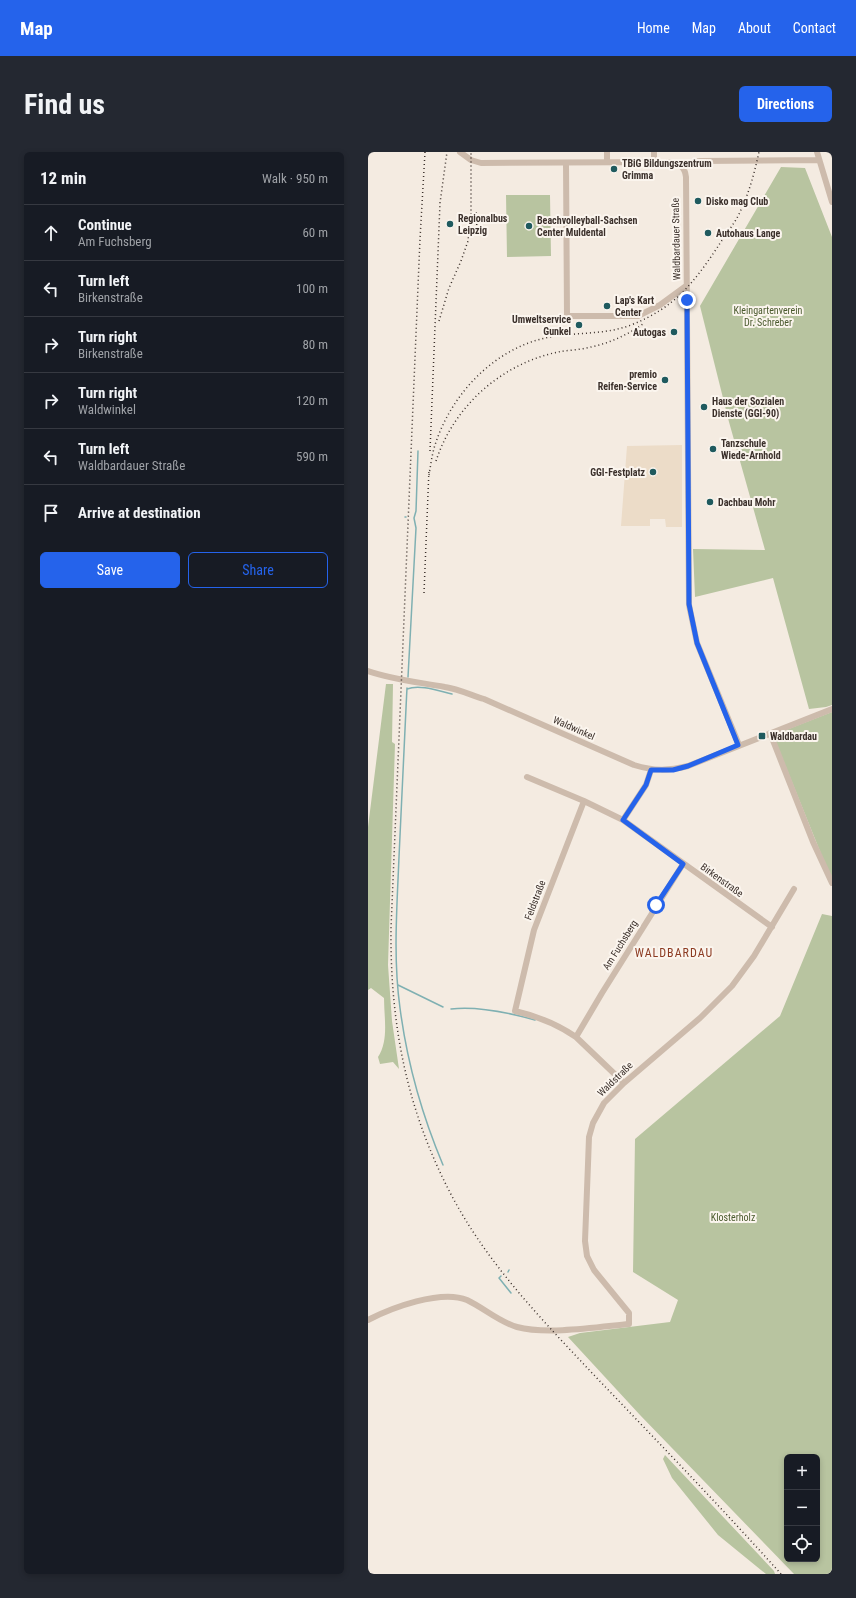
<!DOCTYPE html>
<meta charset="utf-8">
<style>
:root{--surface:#171b24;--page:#242831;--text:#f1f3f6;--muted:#9ea1a6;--line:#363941;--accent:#2563eb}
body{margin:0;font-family:"Roboto Condensed",sans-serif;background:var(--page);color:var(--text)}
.controls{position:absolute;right:12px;bottom:12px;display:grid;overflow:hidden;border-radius:6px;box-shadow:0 2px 6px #0003}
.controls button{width:36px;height:36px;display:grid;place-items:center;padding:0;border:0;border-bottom:1px solid var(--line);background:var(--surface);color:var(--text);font:20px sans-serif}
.stop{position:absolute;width:12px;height:12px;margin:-9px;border:3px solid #2563eb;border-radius:50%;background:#fff}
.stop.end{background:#2563eb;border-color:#fff;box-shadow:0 1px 4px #0008}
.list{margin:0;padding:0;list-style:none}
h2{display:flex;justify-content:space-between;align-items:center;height:52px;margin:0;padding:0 16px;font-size:17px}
h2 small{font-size:13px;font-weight:400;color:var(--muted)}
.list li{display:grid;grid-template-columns:26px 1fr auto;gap:12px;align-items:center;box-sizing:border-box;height:56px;padding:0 16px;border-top:1px solid var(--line)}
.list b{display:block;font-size:15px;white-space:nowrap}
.list p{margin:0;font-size:13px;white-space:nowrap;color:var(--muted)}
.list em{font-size:13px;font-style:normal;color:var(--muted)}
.actions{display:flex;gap:8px;padding:12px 16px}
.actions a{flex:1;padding:9px 0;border:1px solid var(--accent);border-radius:6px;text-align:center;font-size:14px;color:var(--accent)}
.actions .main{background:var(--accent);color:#fff}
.icon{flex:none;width:22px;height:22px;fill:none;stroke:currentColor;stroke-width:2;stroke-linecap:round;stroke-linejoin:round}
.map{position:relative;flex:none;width:464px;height:1422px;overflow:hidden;border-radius:6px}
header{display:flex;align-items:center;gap:24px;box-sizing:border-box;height:56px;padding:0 20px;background:var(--accent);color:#fff}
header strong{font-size:19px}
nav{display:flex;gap:22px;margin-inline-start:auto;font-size:14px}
.intro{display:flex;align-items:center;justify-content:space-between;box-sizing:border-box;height:96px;padding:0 24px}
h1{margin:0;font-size:28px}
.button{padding:10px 18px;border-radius:6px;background:var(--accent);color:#fff;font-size:14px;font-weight:700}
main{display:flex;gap:24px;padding:0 24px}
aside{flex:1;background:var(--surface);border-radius:6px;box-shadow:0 2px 6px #0003}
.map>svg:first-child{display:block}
.green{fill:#b8c4a0;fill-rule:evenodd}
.plaza{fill:#ecdcc8}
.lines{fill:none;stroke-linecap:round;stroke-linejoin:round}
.stream{stroke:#7fb0b2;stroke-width:1.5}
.minor{stroke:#cdbbac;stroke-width:6}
.rail{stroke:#3b302b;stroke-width:1.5;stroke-dasharray:1 3;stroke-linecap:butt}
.route{stroke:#2563eb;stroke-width:5}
.poi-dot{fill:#1f5a5e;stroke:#fbf5ee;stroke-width:1.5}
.labels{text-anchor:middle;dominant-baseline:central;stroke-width:4;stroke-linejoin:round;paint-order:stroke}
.poi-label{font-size:10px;font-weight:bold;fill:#3b302b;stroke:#fbf5ee;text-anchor:start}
.street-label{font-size:10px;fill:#3b302b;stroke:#fbf5ee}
.park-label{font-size:10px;fill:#4a5a2e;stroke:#fbf5ee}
.quarter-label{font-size:12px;letter-spacing:1px;fill:#8c3b22;stroke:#fbf5ee}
</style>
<header>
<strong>Map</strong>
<nav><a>Home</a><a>Map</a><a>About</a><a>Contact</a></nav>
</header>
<div class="intro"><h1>Find us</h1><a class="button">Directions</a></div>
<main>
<aside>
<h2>12 min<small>Walk · 950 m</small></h2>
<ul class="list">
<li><svg class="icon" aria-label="ahead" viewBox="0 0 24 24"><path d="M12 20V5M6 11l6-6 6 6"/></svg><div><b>Continue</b><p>Am Fuchsberg</p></div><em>60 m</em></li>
<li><svg class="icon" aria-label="left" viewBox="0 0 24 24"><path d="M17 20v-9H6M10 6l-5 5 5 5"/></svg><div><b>Turn left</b><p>Birkenstraße</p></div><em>100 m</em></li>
<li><svg class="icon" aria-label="right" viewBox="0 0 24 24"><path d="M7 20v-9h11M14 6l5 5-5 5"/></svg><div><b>Turn right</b><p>Birkenstraße</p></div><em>80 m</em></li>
<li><svg class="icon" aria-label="right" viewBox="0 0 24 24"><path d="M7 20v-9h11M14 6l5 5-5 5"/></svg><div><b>Turn right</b><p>Waldwinkel</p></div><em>120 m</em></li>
<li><svg class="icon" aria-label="left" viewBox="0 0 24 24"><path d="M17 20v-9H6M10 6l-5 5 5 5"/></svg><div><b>Turn left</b><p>Waldbardauer Straße</p></div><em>590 m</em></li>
<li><svg class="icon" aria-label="arrive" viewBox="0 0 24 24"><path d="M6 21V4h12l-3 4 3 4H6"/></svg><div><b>Arrive at destination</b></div></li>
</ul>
<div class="actions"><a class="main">Save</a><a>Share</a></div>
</aside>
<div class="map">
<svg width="464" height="1422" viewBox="0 0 464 1422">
<rect width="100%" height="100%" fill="#f4ebe1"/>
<path class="green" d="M 413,15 L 437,16 L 464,85 L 464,553 L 458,555 L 441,557 L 405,426 L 327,445 L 325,397 L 397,398 L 361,270 L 332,154 Z
M 138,43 L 182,43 L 183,104 L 139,105 Z
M 18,532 L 25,532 L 24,590 L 27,592 L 20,813 L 24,869 L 31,917 L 25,910 L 12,912 L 10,905 C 21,888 16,866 16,846 L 3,836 L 0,838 L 0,675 Z
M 464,560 L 464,729 L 405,583 Z
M 454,762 L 464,764 L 464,1422 L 426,1422 L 272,1263 L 200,1185 L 212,1181 L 302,1170 L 310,1148 L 265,1120 L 267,987 L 412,864 ZM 419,1305 L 449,1305 L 449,1407 L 419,1407 Z
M 297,1303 L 406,1419 L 407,1422 L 398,1422 L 350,1383 L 304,1326 L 295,1307 Z"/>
<path class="plaza" d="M 314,293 L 314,375 L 298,375 L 297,367 L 282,367 L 282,374 L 253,374 L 259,294 Z"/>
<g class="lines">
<path class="stream" d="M 37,365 L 38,365
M 40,525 L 48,376 L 46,366 L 48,359 L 50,299
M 39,536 C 36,592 34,648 31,705 C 29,755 25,806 32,856 C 39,910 54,963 75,1013
M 39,537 C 52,532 71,539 84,542
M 30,833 L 75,855
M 83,857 C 108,854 142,861 167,868
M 140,1120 L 141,1118
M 133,1124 L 131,1126 L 143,1141"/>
<path class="minor" d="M 92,0 L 103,8 L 113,11 L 300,10 C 310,11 317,14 318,25 L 321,453 L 329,491 L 371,593
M 239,0 L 239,10
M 286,0 L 286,10
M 449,0 L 464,50
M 198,11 L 199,164 L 270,164 L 292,153 L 318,134
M 315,16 L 325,10 L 332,9 L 451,8
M 0,519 C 25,528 51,530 77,535 C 90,537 103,543 116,547 L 266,613 C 286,619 300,619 320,614 L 464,557
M 402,581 L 445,690 L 464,731
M 159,625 L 216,649 L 255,668 L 404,775
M 216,649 L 166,778 L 147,859 C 169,864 189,872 208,885 L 256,931
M 255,668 L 278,633 L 283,618
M 208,885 L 234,841 L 315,712
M 0,1168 C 23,1156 73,1137 99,1148 C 116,1156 131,1170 149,1175 C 179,1183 230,1175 261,1172 L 261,1161 L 226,1118 L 219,1104 L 217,1089 L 220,1012 L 221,985 L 225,971 L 236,951 L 256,931 L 332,866 L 364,834 L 386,804 L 426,737"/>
<path class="rail" d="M 57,0 L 52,87 L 23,776 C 22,873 39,961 86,1048 C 122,1114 174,1168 225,1222 C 288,1288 352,1354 413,1422
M 108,60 L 109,78
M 71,169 L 81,136 L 93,109 L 100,89 L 103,62 L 103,0
M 62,299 L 72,51 L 79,0
M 68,309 C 86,254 133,212 190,200 C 200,198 212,198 223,195 C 242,191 259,183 275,172
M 61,323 C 63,312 64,301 68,290 C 85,240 128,195 182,185 C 209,180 237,183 263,173 C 306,156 324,133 349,96 C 355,86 363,76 369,66 C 380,45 386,23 391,0
M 56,441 L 61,317"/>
</g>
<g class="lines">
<path class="route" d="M 288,753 L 315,712 L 255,668 L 278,633 L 283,618 L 305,618 L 320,614 L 370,593 L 329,491 L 321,452 L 319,148"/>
</g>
<g class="poi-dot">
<circle cx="246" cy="17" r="4"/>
<circle cx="330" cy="49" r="4"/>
<circle cx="82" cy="72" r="4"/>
<circle cx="161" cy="74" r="4"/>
<circle cx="340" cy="81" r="4"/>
<circle cx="239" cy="154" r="4"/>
<circle cx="211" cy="173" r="4"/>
<circle cx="306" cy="180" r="4"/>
<circle cx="297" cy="228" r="4"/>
<circle cx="336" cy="255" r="4"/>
<circle cx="345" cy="297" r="4"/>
<circle cx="285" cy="320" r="4"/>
<circle cx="342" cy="350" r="4"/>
<rect x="390" y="580" width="8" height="8" rx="2"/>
</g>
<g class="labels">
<g class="poi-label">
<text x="254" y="11">TBiG Bildungszentrum<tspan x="254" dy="12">Grimma</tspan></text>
<text x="338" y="49">Disko mag Club</text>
<text x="90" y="66">Regionalbus<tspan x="90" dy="12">Leipzig</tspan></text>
<text x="169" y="68">Beachvolleyball-Sachsen<tspan x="169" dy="12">Center Muldental</tspan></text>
<text x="348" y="81">Autohaus Lange</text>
<text x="247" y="148">Lap's Kart<tspan x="247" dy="12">Center</tspan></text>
<text x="203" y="167" text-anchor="end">Umweltservice<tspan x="203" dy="12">Gunkel</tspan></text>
<text x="298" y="180" text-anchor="end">Autogas</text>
<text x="289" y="222" text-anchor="end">premio<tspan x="289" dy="12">Reifen-Service</tspan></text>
<text x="344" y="249">Haus der Sozialen<tspan x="344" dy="12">Dienste (GGI-90)</tspan></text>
<text x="353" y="291">Tanzschule<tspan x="353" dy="12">Wiede-Arnhold</tspan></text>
<text x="277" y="320" text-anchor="end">GGI-Festplatz</text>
<text x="350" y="350">Dachbau Mohr</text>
<text x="402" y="584">Waldbardau</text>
</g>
<g class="street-label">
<text transform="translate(308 87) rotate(-91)">Waldbardauer Straße</text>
<text transform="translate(206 576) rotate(24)">Waldwinkel</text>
<text transform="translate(354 728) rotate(36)">Birkenstraße</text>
<text transform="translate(167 748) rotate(-69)">Feldstraße</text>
<text transform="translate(252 793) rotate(-58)">Am Fuchsberg</text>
<text transform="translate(247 927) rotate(-44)">Waldstraße</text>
</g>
<g class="park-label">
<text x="400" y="158">Kleingartenverein<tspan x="400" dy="12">Dr. Schreber</tspan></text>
<text x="365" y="1065">Klosterholz</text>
</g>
<g class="quarter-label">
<text x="306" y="801">WALDBARDAU</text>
</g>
</g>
</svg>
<div class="controls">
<button>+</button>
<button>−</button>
<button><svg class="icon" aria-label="locate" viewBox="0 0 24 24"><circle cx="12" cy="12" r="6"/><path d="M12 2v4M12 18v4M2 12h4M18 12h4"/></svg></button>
</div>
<div class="stop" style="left:288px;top:753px"></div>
<div class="stop end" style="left:319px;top:148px"></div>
</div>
</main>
